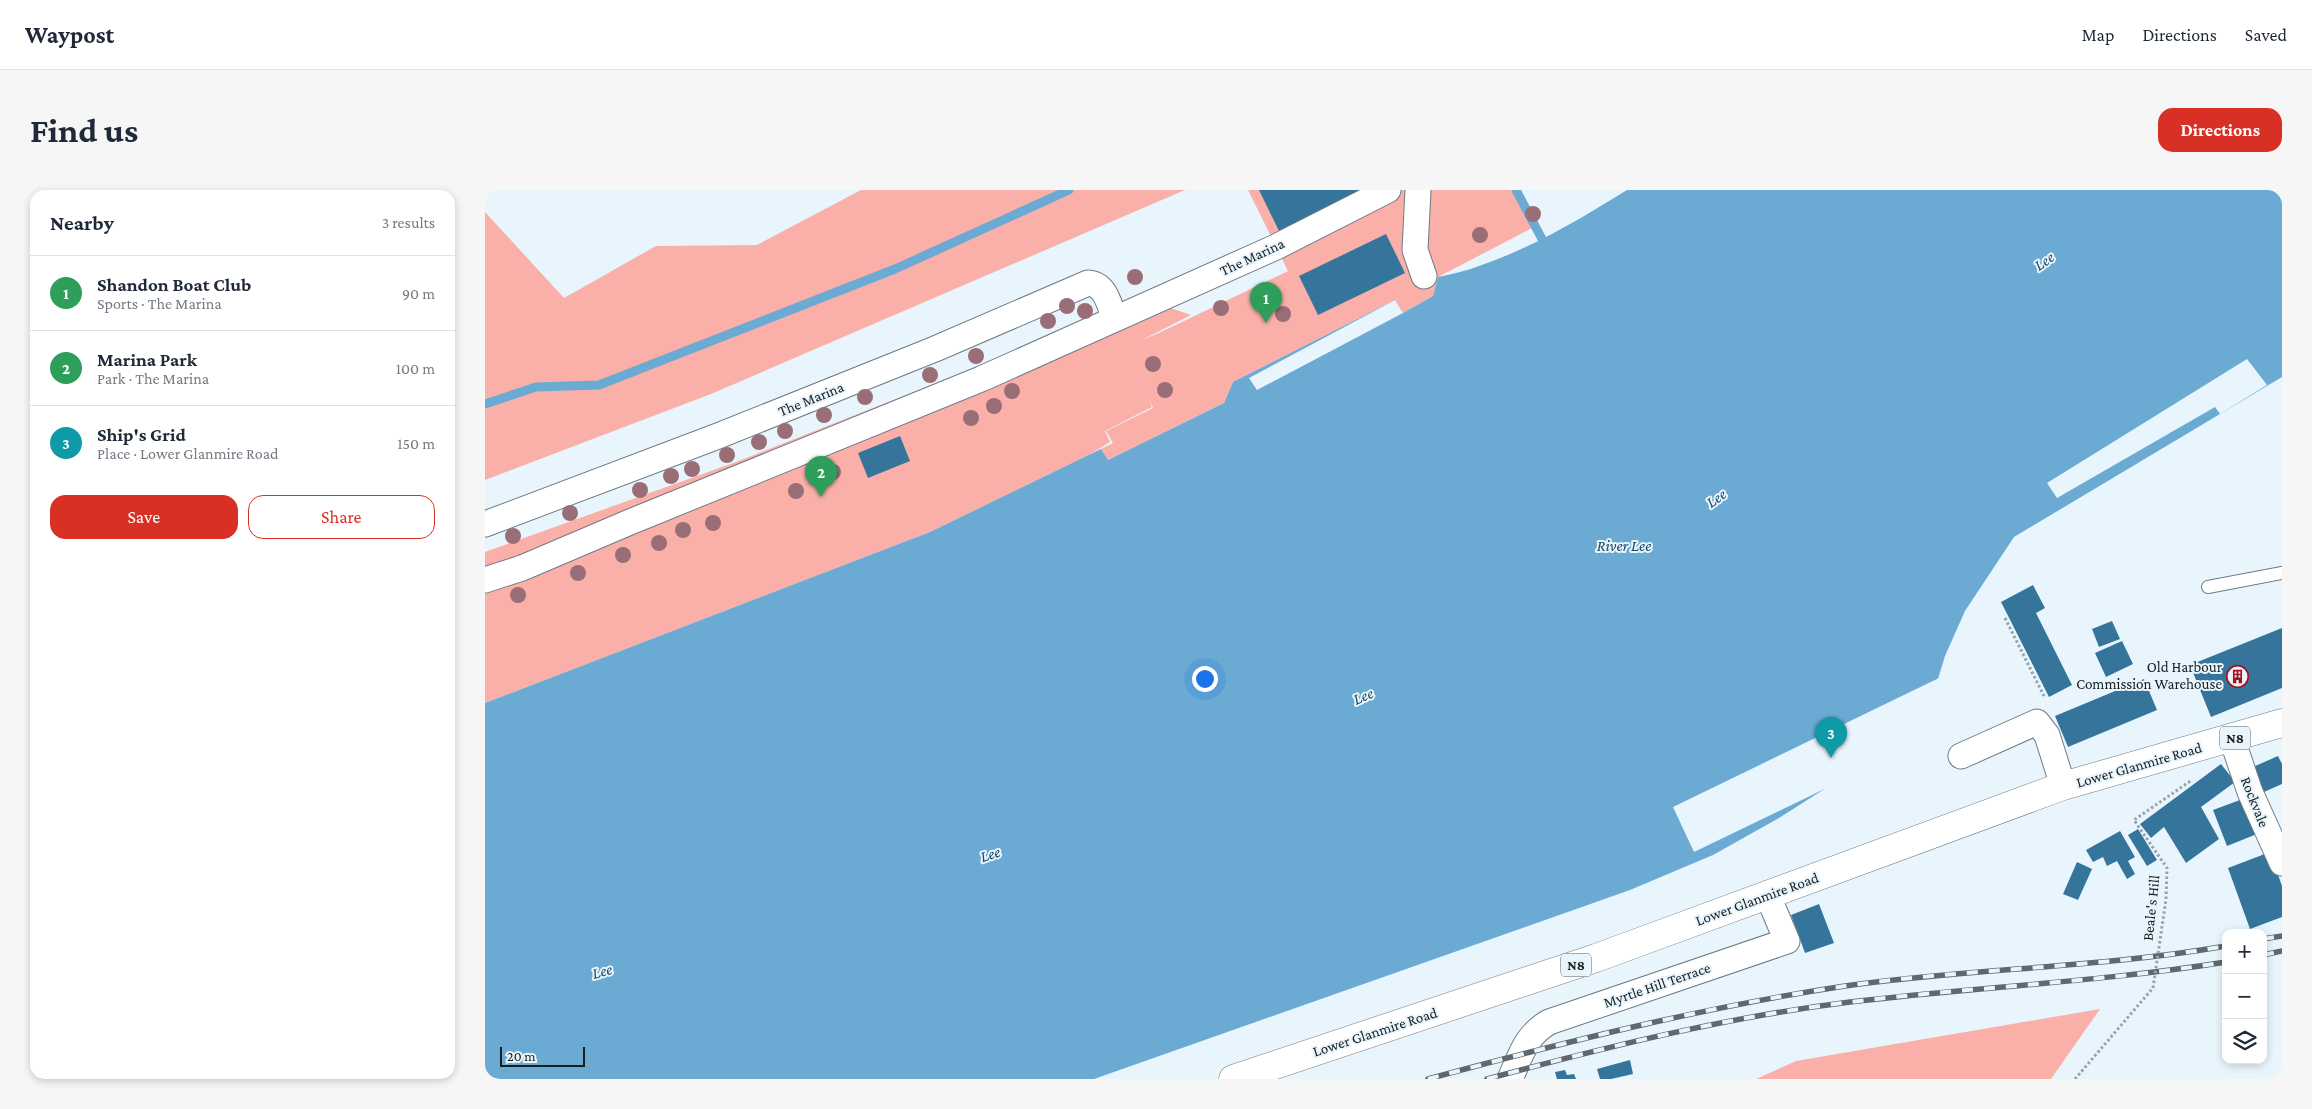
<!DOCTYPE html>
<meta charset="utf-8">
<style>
:root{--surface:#fff;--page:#f6f6f7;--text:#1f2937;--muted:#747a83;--line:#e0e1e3;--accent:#d93025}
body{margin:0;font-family:"Crimson Pro",serif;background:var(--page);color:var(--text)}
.controls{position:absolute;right:15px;bottom:15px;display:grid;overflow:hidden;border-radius:10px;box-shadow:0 2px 8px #0003}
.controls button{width:45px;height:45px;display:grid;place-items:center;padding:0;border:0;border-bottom:1px solid var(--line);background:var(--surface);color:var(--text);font:25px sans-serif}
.scale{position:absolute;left:15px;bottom:12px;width:85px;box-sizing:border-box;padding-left:5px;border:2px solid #181d20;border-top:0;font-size:14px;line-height:18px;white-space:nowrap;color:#181d20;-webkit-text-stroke:4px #e9f5fd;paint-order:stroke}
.you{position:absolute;left:719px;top:488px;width:18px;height:18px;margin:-12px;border:4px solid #fff;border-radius:50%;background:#1a73e8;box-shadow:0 0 0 8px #1a73e833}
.badge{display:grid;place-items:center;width:32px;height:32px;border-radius:50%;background:var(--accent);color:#fff;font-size:16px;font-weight:700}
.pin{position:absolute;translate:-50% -41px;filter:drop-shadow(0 1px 2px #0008)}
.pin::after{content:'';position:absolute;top:26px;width:18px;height:15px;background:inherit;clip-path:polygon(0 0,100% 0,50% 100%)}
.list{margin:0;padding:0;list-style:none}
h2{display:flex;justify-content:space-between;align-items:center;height:65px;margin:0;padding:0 20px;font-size:21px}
h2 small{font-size:16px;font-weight:400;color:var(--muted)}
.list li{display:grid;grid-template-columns:32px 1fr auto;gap:15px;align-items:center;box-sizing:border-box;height:75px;padding:0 20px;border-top:1px solid var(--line)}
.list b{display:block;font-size:19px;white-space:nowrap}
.list p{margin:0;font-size:16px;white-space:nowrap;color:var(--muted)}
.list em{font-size:16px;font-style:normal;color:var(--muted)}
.actions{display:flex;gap:10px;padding:15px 20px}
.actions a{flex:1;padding:11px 0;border:1px solid var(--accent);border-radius:15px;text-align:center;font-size:18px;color:var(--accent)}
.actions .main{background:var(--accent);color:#fff}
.icon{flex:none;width:28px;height:28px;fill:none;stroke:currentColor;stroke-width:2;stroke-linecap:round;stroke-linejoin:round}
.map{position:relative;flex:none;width:1797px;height:889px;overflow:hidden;border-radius:15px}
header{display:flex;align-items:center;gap:30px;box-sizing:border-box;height:70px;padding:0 25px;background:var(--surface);border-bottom:1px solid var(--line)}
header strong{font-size:24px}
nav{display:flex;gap:28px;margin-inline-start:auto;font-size:18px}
.intro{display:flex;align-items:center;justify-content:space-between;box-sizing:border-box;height:120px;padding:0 30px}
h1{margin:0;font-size:35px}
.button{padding:12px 22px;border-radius:15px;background:var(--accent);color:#fff;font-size:18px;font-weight:700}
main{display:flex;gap:30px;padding:0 30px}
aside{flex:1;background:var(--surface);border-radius:15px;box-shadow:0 2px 8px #0003}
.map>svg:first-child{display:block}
.green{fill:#fab0a9}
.water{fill:#6aaad3}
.pier{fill:#e9f5fd}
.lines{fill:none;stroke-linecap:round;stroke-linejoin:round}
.stream{stroke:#6aaad3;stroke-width:9}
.building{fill:#35759c}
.lane-casing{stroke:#6e7b84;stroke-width:14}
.street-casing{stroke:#6e7b84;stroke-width:27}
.highway-casing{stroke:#6e7b84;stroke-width:29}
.path{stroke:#98a2a8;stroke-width:3;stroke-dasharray:2.5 2.5;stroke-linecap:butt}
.lane{stroke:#fff;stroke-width:12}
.street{stroke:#fff;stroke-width:25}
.highway{stroke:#fff;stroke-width:28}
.rail-casing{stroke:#60686d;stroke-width:5.5}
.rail{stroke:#e9f5fd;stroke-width:4;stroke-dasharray:11;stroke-linecap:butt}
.path-bridge{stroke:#98a2a8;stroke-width:3;stroke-dasharray:2.5 2.5;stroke-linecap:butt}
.tree{fill:#9a6e77}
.labels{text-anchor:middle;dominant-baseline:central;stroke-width:4;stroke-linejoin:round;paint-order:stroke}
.shield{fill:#e9f5fd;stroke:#575e62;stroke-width:1}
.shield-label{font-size:14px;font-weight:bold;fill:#181d20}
.street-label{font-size:15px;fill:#181d20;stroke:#e9f5fd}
.poi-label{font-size:15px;fill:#181d20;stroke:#e9f5fd;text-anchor:end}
.water-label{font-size:16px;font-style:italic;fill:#134662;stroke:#e9f5fd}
</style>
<header>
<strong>Waypost</strong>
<nav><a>Map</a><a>Directions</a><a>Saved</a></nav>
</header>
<div class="intro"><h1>Find us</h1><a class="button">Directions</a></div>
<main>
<aside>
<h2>Nearby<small>3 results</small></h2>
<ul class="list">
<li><span class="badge" style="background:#2e9e5b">1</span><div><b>Shandon Boat Club</b><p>Sports · The Marina</p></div><em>90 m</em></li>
<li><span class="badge" style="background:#2e9e5b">2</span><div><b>Marina Park</b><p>Park · The Marina</p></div><em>100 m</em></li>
<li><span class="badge" style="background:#0f9aa8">3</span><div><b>Ship's Grid</b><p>Place · Lower Glanmire Road</p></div><em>150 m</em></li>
</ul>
<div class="actions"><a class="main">Save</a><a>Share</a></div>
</aside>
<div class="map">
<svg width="1797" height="889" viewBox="0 0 1797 889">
<rect width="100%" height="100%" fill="#e9f5fd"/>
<path class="green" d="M 376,0 L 700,0 L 226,204 L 0,290 L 0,22 L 79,108 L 171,56 L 272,55 Z
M 763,0 L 1031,0 L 1051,36 L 953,87 L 948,106 L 918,123 L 910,110 L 748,192 L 739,213 L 623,270 L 616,259 L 628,253 L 621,241 L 668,218 L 662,204 L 667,217 L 620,241 L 625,252 L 604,265 L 445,342 L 0,513 L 0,362 L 251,272 L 662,110 L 706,125 L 657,150 L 676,142 L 803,81 Z
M 1615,819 L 1566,889 L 1271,889 L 1311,871 Z"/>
<path class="water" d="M 1142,0 L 1797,0 L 1797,187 L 1529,347 L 1480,421 L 1460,466 L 1449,502 L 1388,568 L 1294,628 L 1228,665 L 1145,700 L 609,889 L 0,889 L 0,513 L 445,342 L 616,259 L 623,270 L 739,213 L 748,192 L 910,110 L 918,123 L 948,106 L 953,87 C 967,84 981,81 994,76 C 1047,58 1095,29 1142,0 Z"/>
<path class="pier" d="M 910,110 L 918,123 L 772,200 L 764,188 Z
M 1762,169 L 1782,195 L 1735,224 L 1730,217 L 1572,308 L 1562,293 Z
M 1456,487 L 1451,504 L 1428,539 L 1389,571 L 1358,590 L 1209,662 L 1188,617 Z"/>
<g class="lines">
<path class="stream" d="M 1031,0 L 1057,49
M 0,214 L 51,197 L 114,195 L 410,79 L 584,0"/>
</g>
<path class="building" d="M 774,0 L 876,0 L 794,41 Z
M 901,44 L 920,83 L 833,125 L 814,86 Z
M 415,246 L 425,271 L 383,288 L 373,263 Z
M 1548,395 L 1560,418 L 1551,423 L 1587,495 L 1564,507 L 1516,412 Z
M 1627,431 L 1635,449 L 1614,457 L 1607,439 Z
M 1797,438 L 1797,498 L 1726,527 L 1705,475 Z
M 1637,451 L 1648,474 L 1621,487 L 1610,463 Z
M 1659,489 L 1672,520 L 1583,557 L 1570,526 Z
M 1793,566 L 1797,574 L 1797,594 L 1772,605 L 1761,580 Z
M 1736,574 L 1750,592 L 1716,617 L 1734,649 L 1701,673 L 1679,637 L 1666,648 L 1655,634 Z
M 1763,607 L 1777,642 L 1742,656 L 1728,620 Z
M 1653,639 L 1672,670 L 1662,676 L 1643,645 Z
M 1635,641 L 1650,667 L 1643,671 L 1650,684 L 1642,689 L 1632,671 L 1622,676 L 1618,667 L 1608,672 L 1601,660 Z
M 1785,662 L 1797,696 L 1797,727 L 1765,739 L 1743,678 Z
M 1592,672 L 1607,679 L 1593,710 L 1578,704 Z
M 1334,714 L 1349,753 L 1320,763 L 1306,725 Z
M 1145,870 L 1148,884 L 1126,889 L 1115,889 L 1112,879 Z
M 1080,880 L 1082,885 L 1089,884 L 1091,889 L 1072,889 L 1070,882 Z"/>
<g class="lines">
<defs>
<path id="lane" d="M 1723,397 L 1797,383"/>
<path id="street" d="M 933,0 L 930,60 L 939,86
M 0,334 L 233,246 L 450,159 L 603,93 C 621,94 624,115 630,129
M 0,390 L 37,378 L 145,332 L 496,189 L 791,57 L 903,0
M 1747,549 L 1765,602 L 1797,673
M 1476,566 L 1552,532 L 1562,545 L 1578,596
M 1025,889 C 1036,865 1040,846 1064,832 L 1302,751 L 1283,706"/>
<path id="highway" d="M 748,889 L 1111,768 L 1578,596 L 1797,533"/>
</defs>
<use href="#lane" class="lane-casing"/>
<use href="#street" class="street-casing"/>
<use href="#highway" class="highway-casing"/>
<path class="path" d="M 1520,428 L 1559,506
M 1681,709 L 1682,678 L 1649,630 L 1707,590
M 1590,889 L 1668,798"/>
<use href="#lane" class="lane"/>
<use href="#street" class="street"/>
<use href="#highway" class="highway"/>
<defs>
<path id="rail" d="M 1778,749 L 1797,746
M 1778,765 L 1797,761
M 943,889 C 1080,852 1219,817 1360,796 C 1487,778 1615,778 1741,756
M 1002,889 C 1121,857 1242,827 1365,812 C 1490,797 1616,792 1741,772"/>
</defs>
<use href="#rail" class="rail-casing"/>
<use href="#rail" class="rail"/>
<path class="path-bridge" d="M 1668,798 L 1681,709"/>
</g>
<g class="tree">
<circle cx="1048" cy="24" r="8"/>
<circle cx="995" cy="45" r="8"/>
<circle cx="650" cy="87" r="8"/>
<circle cx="582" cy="116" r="8"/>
<circle cx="736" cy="118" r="8"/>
<circle cx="600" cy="121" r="8"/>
<circle cx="798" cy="124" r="8"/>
<circle cx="563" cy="131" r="8"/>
<circle cx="491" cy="166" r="8"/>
<circle cx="668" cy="174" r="8"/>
<circle cx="445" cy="185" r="8"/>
<circle cx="680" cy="200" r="8"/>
<circle cx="527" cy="201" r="8"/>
<circle cx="380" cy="207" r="8"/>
<circle cx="509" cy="216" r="8"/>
<circle cx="339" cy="225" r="8"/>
<circle cx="486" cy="228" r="8"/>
<circle cx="300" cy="241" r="8"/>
<circle cx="274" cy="252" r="8"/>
<circle cx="242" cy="265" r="8"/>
<circle cx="207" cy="279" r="8"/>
<circle cx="348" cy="282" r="8"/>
<circle cx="186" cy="286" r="8"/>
<circle cx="155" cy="300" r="8"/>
<circle cx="311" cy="301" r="8"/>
<circle cx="85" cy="323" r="8"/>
<circle cx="228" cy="333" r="8"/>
<circle cx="198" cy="340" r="8"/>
<circle cx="28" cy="346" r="8"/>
<circle cx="174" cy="353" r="8"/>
<circle cx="138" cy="365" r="8"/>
<circle cx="93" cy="383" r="8"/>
<circle cx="33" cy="405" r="8"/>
</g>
<defs>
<symbol id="building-ring" viewBox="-11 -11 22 22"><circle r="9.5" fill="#e9f5fd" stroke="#a8121f" stroke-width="1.5"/><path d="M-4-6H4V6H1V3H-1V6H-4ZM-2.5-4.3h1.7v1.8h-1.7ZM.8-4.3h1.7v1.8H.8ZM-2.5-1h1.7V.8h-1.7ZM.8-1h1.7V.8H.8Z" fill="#a8121f"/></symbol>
</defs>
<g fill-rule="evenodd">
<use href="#building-ring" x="1740" y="474" width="25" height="25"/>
</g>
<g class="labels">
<g class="shield">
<rect x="1735" y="536.5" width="30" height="23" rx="4"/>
<rect x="1076" y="763.5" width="30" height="23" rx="4"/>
</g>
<g class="shield-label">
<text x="1750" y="548">N8</text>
<text x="1091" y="775">N8</text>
</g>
<g class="street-label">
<text transform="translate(767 67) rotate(-25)">The Marina</text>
<text transform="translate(326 209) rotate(-22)">The Marina</text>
<text transform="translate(1654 575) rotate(-16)">Lower Glanmire Road</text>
<text transform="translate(1770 612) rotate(68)">Rockvale</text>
<text transform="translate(1272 709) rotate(-20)">Lower Glanmire Road</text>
<text transform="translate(1666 718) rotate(-84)">Beale's Hill</text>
<text transform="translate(1172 795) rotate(-19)">Myrtle Hill Terrace</text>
<text transform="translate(890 842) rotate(-18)">Lower Glanmire Road</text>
</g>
<g class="poi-label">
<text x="1737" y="477">Old Harbour<tspan x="1737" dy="17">Commission Warehouse</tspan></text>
</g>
<g class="water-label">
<text transform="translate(1559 71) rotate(-36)">Lee</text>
<text transform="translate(1231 308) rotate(-36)">Lee</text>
<text x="1139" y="355">River Lee</text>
<text transform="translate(878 506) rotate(-24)">Lee</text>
<text transform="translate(505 664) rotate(-18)">Lee</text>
<text transform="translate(117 781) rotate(-15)">Lee</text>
</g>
</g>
</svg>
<div class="controls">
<button>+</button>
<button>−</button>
<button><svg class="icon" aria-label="layers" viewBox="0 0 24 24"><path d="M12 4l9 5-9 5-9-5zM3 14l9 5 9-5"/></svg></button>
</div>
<div class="scale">20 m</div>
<div class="you"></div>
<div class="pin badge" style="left:781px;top:133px;background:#2e9e5b">1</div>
<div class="pin badge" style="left:336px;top:307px;background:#2e9e5b">2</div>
<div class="pin badge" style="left:1346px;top:568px;background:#0f9aa8">3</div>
</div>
</main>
